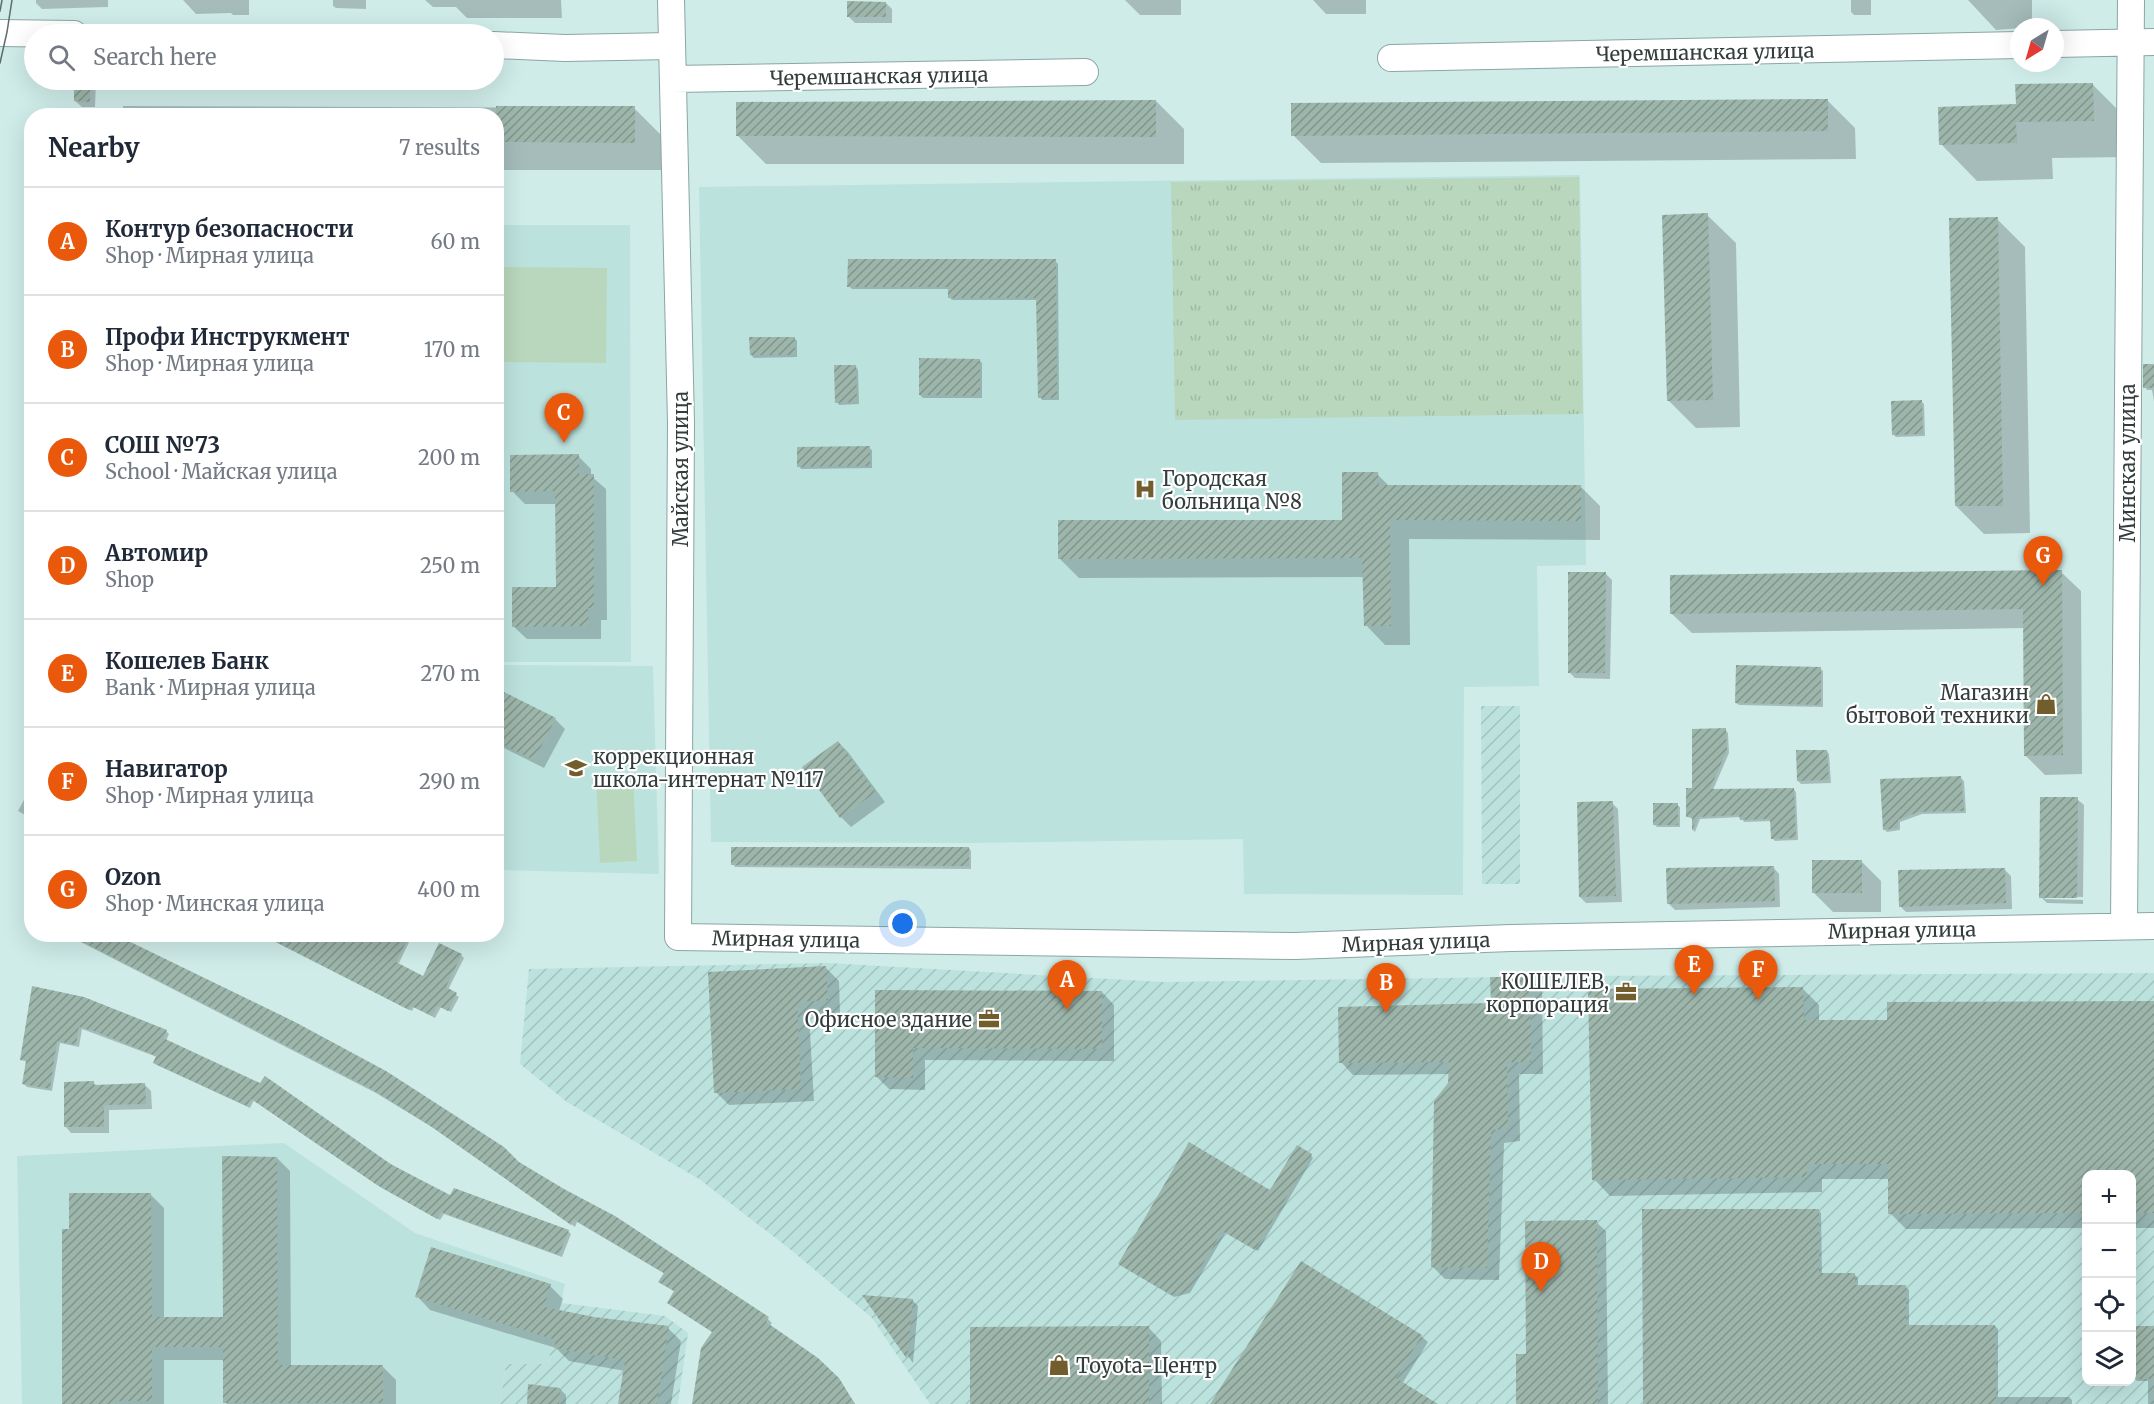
<!DOCTYPE html>
<meta charset="utf-8">
<style>
:root{--surface:#fff;--page:#f2f2f3;--text:#1f2937;--muted:#747a83;--line:#e0e1e3;--accent:#ea580c}
body{margin:0;font-family:Merriweather,serif;background:var(--page);color:var(--text)}
.controls{position:absolute;right:18px;bottom:18px;display:grid;overflow:hidden;border-radius:12px;box-shadow:0 6px 24px #0002}
.controls button{width:54px;height:54px;display:grid;place-items:center;padding:0;border:0;border-bottom:2px solid var(--line);background:var(--surface);color:var(--text);font:30px sans-serif}
.compass{position:absolute;left:2010px;top:18px;width:54px;height:54px;border-radius:50%;background:var(--surface);box-shadow:0 6px 24px #0002;rotate:217deg}
.you{position:absolute;left:903px;top:924px;width:21px;height:21px;margin:-15px;border:4px solid #fff;border-radius:50%;background:#1a73e8;box-shadow:0 0 0 9px #1a73e833}
.badge{display:grid;place-items:center;width:39px;height:39px;border-radius:50%;background:var(--accent);color:#fff;font-size:20px;font-weight:700}
.pin{position:absolute;translate:-50% -50px;filter:drop-shadow(0 2px 3px #0008)}
.pin::after{content:'';position:absolute;top:32px;width:21px;height:18px;background:inherit;clip-path:polygon(0 0,100% 0,50% 100%)}
.list{margin:0;padding:0;list-style:none}
h2{display:flex;justify-content:space-between;align-items:center;height:78px;margin:0;padding:0 24px;font-size:26px}
h2 small{font-size:20px;font-weight:400;color:var(--muted)}
.list li{display:grid;grid-template-columns:39px 1fr auto;gap:18px;align-items:center;box-sizing:border-box;height:108px;padding:0 24px;border-top:2px solid var(--line)}
.list b{display:block;font-size:22px;white-space:nowrap}
.list p{margin:0;font-size:20px;white-space:nowrap;color:var(--muted)}
.list em{font-size:20px;font-style:normal;color:var(--muted)}
.icon{flex:none;width:33px;height:33px;fill:none;stroke:currentColor;stroke-width:2;stroke-linecap:round;stroke-linejoin:round}
.map{position:relative;flex:none;width:2154px;height:1404px;overflow:hidden}
.search{position:absolute;background:var(--surface);box-shadow:0 6px 24px #0002;left:24px;top:24px;width:480px;height:66px;display:flex;align-items:center;gap:15px;box-sizing:border-box;padding:0 21px;border-radius:33px;color:var(--muted);font-size:22px}
.panel{position:absolute;background:var(--surface);box-shadow:0 6px 24px #0002;left:24px;top:108px;width:480px;height:834px;border-radius:24px}
.map>svg:first-child{display:block}
.built{fill:#bce2de}
.industrial{fill:url(#industrial-furrows);fill-rule:evenodd}
.grass{fill:url(#grass-tufts)}
.pitch{fill:#b9d7bc}
.shadow{fill:#0003}
.building{fill:url(#building-hatch)}
.lines{fill:none;stroke-linecap:round;stroke-linejoin:round}
.minor-casing{stroke:#8ba6a3;stroke-width:28}
.minor{stroke:#fff;stroke-width:26}
.tram{stroke:#5d6d6c;stroke-width:1.5}
.labels{text-anchor:middle;dominant-baseline:central;stroke-width:4.5;stroke-linejoin:round;paint-order:stroke}
.street-label{font-size:20px;fill:#323d3c;stroke:#fff}
.poi-label{font-size:20px;fill:#323d3c;stroke:#fff;text-anchor:start}
</style>
<div class="map">
<svg width="2154" height="1404" viewBox="0 0 2154 1404">
<defs>
<pattern id="industrial-furrows" width="10" height="10" patternUnits="userSpaceOnUse" patternTransform="scale(1.5)"><rect width="10" height="10" fill="#bce2de"/><path d="M-1 1l2-2M0 10L10 0M9 11l2-2" fill="none" stroke="#a2c3bf"/></pattern>
<pattern id="grass-tufts" width="24" height="20" patternUnits="userSpaceOnUse" patternTransform="scale(1.5)"><rect width="24" height="20" fill="#b9d7bc"/><path d="M3 7l-1-3M5 7V3M7 7l1-3M15 17l-1-3M17 17v-4M19 17l1-3" fill="none" stroke="#a0b9a2"/></pattern>
<pattern id="building-hatch" width="6" height="6" patternUnits="userSpaceOnUse" patternTransform="scale(1.5)"><rect width="6" height="6" fill="#9db6ab"/><path d="M-1 1l2-2M0 6l6-6M5 7l2-2" fill="none" stroke="#81958c"/></pattern>
</defs>
<rect width="100%" height="100%" fill="#cfece9"/>
<path class="built" d="M 1580,175 L 1586,565 L 1537,566 L 1539,686 L 1464,687 L 1463,895 L 1244,894 L 1243,839 L 976,843 L 711,842 L 699,187 Z
M 496,225 L 630,225 L 631,662 L 497,662 Z
M 497,665 L 653,666 L 659,874 L 497,870 Z
M 284,1143 L 415,1233 L 565,1284 L 548,1364 L 506,1364 L 500,1404 L 22,1404 L 17,1156 Z"/>
<path class="industrial" d="M 1481,706 L 1520,706 L 1520,884 L 1482,884 Z
M 827,963 L 1163,982 L 1575,976 L 2154,973 L 2154,1404 L 930,1404 L 872,1318 L 791,1250 L 699,1179 L 567,1102 L 520,1064 L 529,969 ZM 2086,1174 L 2132,1174 L 2132,1382 L 2086,1382 Z
M 561,1303 L 665,1316 L 688,1333 L 678,1404 L 500,1404 L 506,1364 L 548,1364 Z"/>
<path class="grass" d="M 1579,177 L 1583,414 L 1175,420 L 1171,182 Z"/>
<path class="pitch" d="M 497,267 L 607,268 L 606,363 L 497,362 Z
M 633,777 L 637,861 L 600,863 L 596,778 Z"/>
<path class="shadow" d="M 36,0 L 108,0 L 108,7 L 42,9 L 36,3 Z
M 183,0 L 249,0 L 249,15 L 233,15 L 231,13 L 196,14 Z
M 333,0 L 366,0 L 366,9 L 336,8 L 333,6 Z
M 425,0 L 561,0 L 562,18 L 467,18 L 456,7 L 433,7 Z
M 1125,0 L 1181,0 L 1181,15 L 1140,15 Z
M 1313,0 L 1366,0 L 1366,14 L 1326,14 Z
M 1851,0 L 1871,0 L 1871,15 L 1854,15 L 1851,12 Z
M 1968,0 L 2032,0 L 2032,27 L 1996,30 Z
M 886,3 L 892,9 L 892,23 L 855,23 L 848,16 Z
M 70,80 L 96,80 L 95,107 L 82,107 L 75,101 L 75,92 L 70,86 Z
M 2092,84 L 2129,121 L 2130,157 L 2052,158 L 2053,179 L 1977,181 L 1941,144 L 2017,106 Z
M 1827,100 L 1855,128 L 1856,159 L 1321,163 L 1293,135 Z
M 1156,101 L 1184,129 L 1184,164 L 766,164 L 738,136 Z
M 123,106 L 634,108 L 662,136 L 662,170 L 496,170 L 496,116 L 123,116 Z
M 1707,215 L 1736,243 L 1740,427 L 1696,428 L 1668,400 Z
M 1997,219 L 2025,247 L 2030,533 L 1984,534 L 1956,506 Z
M 1055,261 L 1058,264 L 1059,400 L 1042,400 L 1040,397 L 1038,300 L 952,300 L 949,297 L 949,289 L 852,289 L 849,286 Z
M 794,338 L 797,341 L 797,357 L 754,358 L 751,355 Z
M 979,360 L 982,363 L 982,398 L 923,398 L 920,395 Z
M 2154,365 L 2154,401 L 2152,390 L 2147,390 L 2145,387 Z
M 856,367 L 858,370 L 859,404 L 839,405 L 837,402 Z
M 1921,401 L 1924,404 L 1925,436 L 1896,437 L 1894,435 Z
M 869,448 L 872,450 L 872,468 L 801,469 L 799,466 Z
M 578,456 L 591,469 L 591,476 L 606,489 L 607,620 L 601,620 L 601,639 L 527,639 L 513,626 L 557,589 L 557,504 L 525,504 L 512,491 Z
M 1377,474 L 1390,487 L 1580,486 L 1600,506 L 1600,540 L 1409,539 L 1410,645 L 1385,645 L 1366,625 L 1364,577 L 1079,578 L 1059,558 L 1343,521 Z
M 2061,572 L 2081,591 L 2082,774 L 2045,775 L 2025,755 L 2025,628 L 1692,633 L 1672,614 Z
M 1606,574 L 1612,580 L 1610,679 L 1575,678 L 1569,672 Z
M 1820,668 L 1823,671 L 1823,707 L 1739,705 L 1736,703 Z
M 496,689 L 555,719 L 565,729 L 544,768 L 496,744 Z
M 1725,730 L 1728,733 L 1729,753 L 1713,790 L 1793,789 L 1796,792 L 1798,840 L 1775,841 L 1772,838 L 1772,821 L 1744,822 L 1741,817 L 1700,819 L 1695,832 L 1693,830 L 1693,819 L 1688,817 L 1694,790 Z
M 838,742 L 848,752 L 885,802 L 851,827 L 841,817 Z
M 1827,751 L 1829,754 L 1831,783 L 1801,784 L 1798,781 Z
M 1961,778 L 1964,781 L 1966,813 L 1922,814 L 1900,822 L 1900,830 L 1887,832 L 1884,829 Z
M 32,785 L 32,819 L 18,811 Z
M 2077,799 L 2084,805 L 2083,897 L 2045,896 L 2045,899 L 2083,900 L 2083,904 L 2047,903 L 2041,897 Z
M 1612,803 L 1618,809 L 1622,902 L 1586,903 L 1580,897 Z
M 1677,805 L 1680,807 L 1680,827 L 1657,827 L 1655,825 Z
M 969,848 L 971,851 L 971,869 L 735,867 L 733,864 Z
M 1861,861 L 1881,881 L 1881,912 L 1833,912 L 1813,892 Z
M 1773,867 L 1779,874 L 1780,907 L 1675,910 L 1669,904 Z
M 2004,869 L 2011,876 L 2012,909 L 1906,912 L 1900,906 Z
M 65,934 L 111,934 L 519,1164 L 768,1319 L 772,1323 L 769,1326 L 838,1379 L 855,1404 L 694,1404 L 713,1332 L 669,1303 L 675,1292 L 660,1282 L 665,1274 L 577,1222 L 575,1227 L 435,1129 L 376,1093 Z
M 260,934 L 413,934 L 398,965 L 423,978 L 461,955 L 464,958 L 448,990 L 459,997 L 451,1012 L 441,1007 L 435,1018 L 414,1007 L 412,1011 Z
M 826,968 L 839,981 L 840,1013 L 809,1015 L 814,1101 L 729,1105 L 716,1092 Z
M 1529,978 L 1542,991 L 1543,1074 L 1519,1074 L 1520,1141 L 1504,1143 L 1499,1280 L 1445,1279 L 1432,1266 L 1450,1074 L 1353,1075 L 1341,1062 L 1493,1004 Z
M 34,988 L 166,1031 L 169,1034 L 166,1041 L 451,1197 L 568,1231 L 571,1234 L 562,1257 L 444,1214 L 440,1220 L 382,1188 L 254,1100 L 250,1108 L 157,1065 L 154,1063 L 157,1057 L 82,1029 L 79,1047 L 60,1043 L 52,1091 L 27,1087 L 24,1084 L 28,1063 L 22,1059 Z
M 1803,989 L 1819,1005 L 1819,1022 L 1889,1021 L 2154,1002 L 2154,1228 L 2132,1228 L 2132,1174 L 2086,1174 L 2086,1228 L 1906,1229 L 1890,1213 L 1890,1179 L 1822,1179 L 1822,1192 L 1610,1196 L 1594,1179 Z
M 877,991 L 1102,992 L 1114,1005 L 1114,1061 L 925,1060 L 925,1090 L 889,1089 L 876,1076 Z
M 94,1083 L 97,1086 L 145,1085 L 151,1091 L 152,1109 L 109,1110 L 109,1133 L 71,1133 L 65,1126 Z
M 1311,1155 L 1313,1158 L 1258,1251 L 1226,1232 L 1190,1293 L 1174,1297 L 1122,1266 L 1271,1192 Z
M 277,1158 L 290,1171 L 291,1367 L 383,1367 L 396,1380 L 396,1404 L 227,1404 L 225,1402 L 224,1360 L 164,1360 L 164,1404 L 64,1404 L 71,1230 L 151,1195 L 164,1208 L 164,1319 L 224,1319 Z
M 1818,1210 L 1821,1213 L 1822,1275 L 1855,1275 L 1858,1278 L 1858,1287 L 1906,1287 L 1909,1290 L 1909,1327 L 1995,1326 L 1998,1329 L 1998,1397 L 2069,1397 L 2072,1400 L 2072,1404 L 1644,1404 Z
M 1596,1222 L 1606,1231 L 1608,1404 L 1518,1404 L 1528,1355 Z
M 550,1286 L 563,1299 L 559,1311 L 594,1319 L 668,1328 L 681,1341 L 671,1404 L 620,1404 L 625,1371 L 569,1361 L 556,1348 L 430,1310 L 417,1296 Z
M 865,1297 L 912,1300 L 918,1306 L 913,1363 Z
M 1148,1327 L 1161,1341 L 1162,1404 L 972,1404 Z
M 2154,1328 L 2154,1404 L 2148,1404 L 2148,1381 L 2137,1381 L 2134,1378 Z
M 1421,1336 L 1428,1342 L 1402,1384 L 1435,1404 L 1212,1404 Z
M 560,1389 L 566,1395 L 566,1404 L 528,1404 Z"/>
<path class="building" d="M 847,1 L 886,2 L 886,17 L 847,17 Z
M 74,80 L 90,80 L 90,102 L 74,101 Z
M 2093,83 L 2094,121 L 2016,122 L 2017,143 L 1939,145 L 1938,107 L 2016,104 L 2015,84 Z
M 1828,99 L 1828,131 L 1291,136 L 1291,103 Z
M 1156,100 L 1156,137 L 736,136 L 736,102 Z
M 496,106 L 635,106 L 635,143 L 496,142 Z
M 1708,213 L 1713,400 L 1667,401 L 1662,215 Z
M 1998,217 L 2003,506 L 1955,506 L 1949,218 Z
M 848,259 L 1056,259 L 1057,398 L 1038,398 L 1036,298 L 948,298 L 948,287 L 847,287 Z
M 749,337 L 795,337 L 795,355 L 750,355 Z
M 919,358 L 980,359 L 980,396 L 919,395 Z
M 2143,364 L 2154,364 L 2154,388 L 2143,388 Z
M 834,365 L 856,365 L 857,402 L 835,403 Z
M 1922,400 L 1923,434 L 1892,435 L 1891,401 Z
M 870,446 L 870,466 L 797,467 L 797,447 Z
M 579,454 L 579,474 L 594,474 L 594,608 L 588,608 L 589,626 L 512,627 L 512,587 L 556,587 L 555,491 L 510,492 L 510,455 Z
M 1342,472 L 1378,472 L 1379,485 L 1581,485 L 1581,521 L 1390,520 L 1391,626 L 1364,626 L 1362,558 L 1058,559 L 1058,520 L 1342,520 Z
M 2062,570 L 2063,755 L 2024,756 L 2023,609 L 1670,614 L 1670,575 Z
M 1568,572 L 1606,572 L 1605,673 L 1568,673 Z
M 1736,665 L 1821,667 L 1821,705 L 1735,703 Z
M 496,688 L 556,718 L 534,760 L 496,741 Z
M 1726,728 L 1727,750 L 1710,789 L 1794,788 L 1796,838 L 1771,839 L 1770,819 L 1740,820 L 1739,815 L 1698,817 L 1692,831 L 1692,817 L 1686,817 L 1686,788 L 1692,788 L 1692,729 Z
M 838,741 L 876,792 L 840,818 L 802,767 Z
M 1796,750 L 1827,750 L 1829,780 L 1797,781 Z
M 1961,776 L 1964,811 L 1918,812 L 1898,820 L 1898,828 L 1883,830 L 1880,779 Z
M 2040,797 L 2078,797 L 2077,898 L 2039,898 Z
M 1613,801 L 1616,896 L 1579,897 L 1577,802 Z
M 1653,803 L 1678,803 L 1678,825 L 1653,825 Z
M 731,847 L 969,847 L 969,866 L 731,865 Z
M 1812,860 L 1862,860 L 1862,893 L 1812,893 Z
M 1774,866 L 1775,901 L 1667,904 L 1666,868 Z
M 2005,868 L 2006,903 L 1899,907 L 1898,870 Z
M 67,934 L 114,934 L 295,1022 L 386,1071 L 504,1147 L 519,1162 L 564,1189 L 615,1216 L 769,1317 L 766,1322 L 818,1358 L 839,1378 L 855,1404 L 692,1404 L 701,1348 L 712,1332 L 667,1303 L 674,1291 L 658,1282 L 664,1273 L 573,1219 L 571,1225 L 429,1125 L 371,1089 Z
M 260,934 L 410,934 L 396,962 L 423,976 L 439,943 L 462,954 L 446,987 L 457,993 L 448,1011 L 438,1006 L 432,1016 L 411,1006 L 409,1010 Z
M 826,966 L 828,1000 L 797,1002 L 801,1089 L 714,1093 L 708,972 Z
M 1490,977 L 1530,977 L 1531,1062 L 1507,1062 L 1508,1129 L 1491,1130 L 1487,1268 L 1431,1267 L 1434,1101 L 1448,1083 L 1449,1062 L 1339,1063 L 1338,1007 L 1491,1003 Z
M 32,986 L 84,997 L 167,1030 L 163,1038 L 260,1083 L 265,1076 L 392,1165 L 450,1195 L 454,1188 L 569,1230 L 559,1255 L 441,1212 L 437,1219 L 377,1185 L 251,1099 L 247,1106 L 153,1063 L 156,1056 L 97,1032 L 79,1027 L 76,1045 L 57,1041 L 50,1089 L 22,1084 L 26,1061 L 20,1060 Z
M 1803,987 L 1804,1020 L 1887,1020 L 1887,1002 L 2154,1001 L 2154,1213 L 2132,1213 L 2132,1174 L 2086,1174 L 2086,1213 L 1888,1214 L 1888,1164 L 1806,1164 L 1807,1177 L 1592,1180 L 1588,989 Z
M 875,990 L 1102,991 L 1102,1049 L 913,1048 L 913,1078 L 875,1077 Z
M 94,1081 L 94,1085 L 145,1083 L 146,1104 L 104,1105 L 104,1127 L 64,1127 L 64,1082 Z
M 1189,1142 L 1270,1190 L 1297,1145 L 1312,1154 L 1255,1250 L 1222,1231 L 1187,1291 L 1171,1295 L 1118,1264 Z
M 222,1156 L 277,1157 L 278,1365 L 383,1365 L 383,1403 L 223,1403 L 223,1347 L 152,1347 L 152,1401 L 115,1401 L 115,1404 L 62,1404 L 62,1229 L 69,1229 L 69,1193 L 151,1193 L 152,1317 L 223,1317 Z
M 1642,1209 L 1819,1209 L 1819,1273 L 1855,1273 L 1855,1285 L 1906,1285 L 1906,1325 L 1995,1325 L 1996,1404 L 1643,1404 Z
M 1597,1220 L 1598,1404 L 1516,1404 L 1516,1354 L 1526,1354 L 1525,1221 Z
M 431,1247 L 551,1284 L 544,1307 L 594,1317 L 669,1326 L 657,1404 L 618,1404 L 625,1360 L 554,1348 L 556,1340 L 415,1297 Z
M 1301,1261 L 1422,1335 L 1396,1378 L 1438,1404 L 1210,1404 Z
M 862,1295 L 913,1299 L 907,1359 Z
M 1149,1326 L 1149,1404 L 970,1404 L 970,1327 Z
M 2132,1326 L 2154,1326 L 2154,1379 L 2132,1379 Z
M 528,1384 L 560,1388 L 559,1404 L 527,1404 Z"/>
<g class="lines">
<defs>
<path id="minor" d="M 671,0 L 681,423 L 678,937 L 1295,946 L 1511,938 L 2154,926
M 0,33 L 74,34
M 2055,44 L 2154,42
M 494,45 L 565,48 L 671,46
M 1391,58 L 2019,45
M 673,79 L 1085,72
M 2124,926 L 2131,0"/>
</defs>
<use href="#minor" class="minor-casing"/>
<use href="#minor" class="minor"/>
<path class="tram" d="M 0,11 L 2,0
M 0,63 L 7,32 L 12,0"/>
</g>
<defs>
<symbol id="hospital-bare" viewBox="-9 -9 18 18"><path d="M-5-5h3v3.5h4V-5h3V5h-3V1.5h-4V5h-3Z" fill="#715e2c" stroke="#fff" stroke-width="2.5" paint-order="stroke"/></symbol>
<symbol id="shop-bare" viewBox="-9 -9 18 18"><path d="M-5-2.5h2.3a2.7 3.5 0 0 1 5.4 0H5L5.5 6h-11ZM-1.5-2.5h3a1.5 2.3 0 0 0-3 0Z" fill="#715e2c" stroke="#fff" stroke-width="2.5" paint-order="stroke"/></symbol>
<symbol id="school-bare" viewBox="-9 -9 18 18"><path d="M0-5L7-2L0 1L-7-2ZM-4 1L0 2.5L4 1V4Q0 6-4 4Z" fill="#715e2c" stroke="#fff" stroke-width="2.5" paint-order="stroke"/></symbol>
<symbol id="office-bare" viewBox="-9 -9 18 18"><path d="M-6-3h4V-5.5h4V-3h4V5H-6ZM-1-4.5V-3h2v-1.5ZM-6 0V1H6V0Z" fill="#715e2c" stroke="#fff" stroke-width="2.5" paint-order="stroke"/></symbol>
</defs>
<g fill-rule="evenodd">
<use href="#hospital-bare" x="1130" y="474" width="30" height="30"/>
<use href="#shop-bare" x="2031" y="689" width="30" height="30"/>
<use href="#school-bare" x="561" y="753" width="30" height="30"/>
<use href="#office-bare" x="1611" y="977" width="30" height="30"/>
<use href="#office-bare" x="974" y="1004" width="30" height="30"/>
<use href="#shop-bare" x="1044" y="1350" width="30" height="30"/>
</g>
<g class="labels">
<g class="street-label">
<text transform="translate(1705 52) rotate(-1)">Черемшанская улица</text>
<text transform="translate(879 76) rotate(-1)">Черемшанская улица</text>
<text transform="translate(2127 463) rotate(-90)">Минская улица</text>
<text transform="translate(680 469) rotate(-90)">Майская улица</text>
<text transform="translate(1902 930) rotate(-1)">Мирная улица</text>
<text transform="translate(786 939) rotate(1)">Мирная улица</text>
<text transform="translate(1416 942) rotate(-2)">Мирная улица</text>
</g>
<g class="poi-label">
<text x="1162" y="478">Городская<tspan x="1162" dy="23">больница №8</tspan></text>
<text x="2029" y="692" text-anchor="end">Магазин<tspan x="2029" dy="23">бытовой техники</tspan></text>
<text x="593" y="756">коррекционная<tspan x="593" dy="23">школа-интернат №117</tspan></text>
<text x="1609" y="981" text-anchor="end">КОШЕЛЕВ,<tspan x="1609" dy="23">корпорация</tspan></text>
<text x="972" y="1019" text-anchor="end">Офисное здание</text>
<text x="1076" y="1365">Toyota-Центр</text>
</g>
</g>
</svg>
<div class="controls">
<button>+</button>
<button>−</button>
<button><svg class="icon" aria-label="locate" viewBox="0 0 24 24"><circle cx="12" cy="12" r="6"/><path d="M12 2v4M12 18v4M2 12h4M18 12h4"/></svg></button>
<button><svg class="icon" aria-label="layers" viewBox="0 0 24 24"><path d="M12 4l9 5-9 5-9-5zM3 14l9 5 9-5"/></svg></button>
</div>
<svg class="compass" viewBox="-18 -18 36 36"><path d="M0-13l5 13h-10z" fill="#e53935"/><path d="M0 13l5-13h-10z" fill="#747a83"/></svg>
<div class="you"></div>
<div class="pin badge" style="left:1067px;top:1010px">A</div>
<div class="pin badge" style="left:1386px;top:1013px">B</div>
<div class="pin badge" style="left:564px;top:443px">C</div>
<div class="pin badge" style="left:1541px;top:1292px">D</div>
<div class="pin badge" style="left:1694px;top:995px">E</div>
<div class="pin badge" style="left:1758px;top:1000px">F</div>
<div class="pin badge" style="left:2043px;top:586px">G</div>
<div class="search"><svg class="icon" aria-label="search" viewBox="0 0 24 24"><circle cx="10" cy="10" r="6"/><path d="M15 15l6 6"/></svg>Search here</div>
<section class="panel">
<h2>Nearby<small>7 results</small></h2>
<ul class="list">
<li><span class="badge">A</span><div><b>Контур безопасности</b><p>Shop · Мирная улица</p></div><em>60 m</em></li>
<li><span class="badge">B</span><div><b>Профи Инструкмент</b><p>Shop · Мирная улица</p></div><em>170 m</em></li>
<li><span class="badge">C</span><div><b>СОШ №73</b><p>School · Майская улица</p></div><em>200 m</em></li>
<li><span class="badge">D</span><div><b>Автомир</b><p>Shop</p></div><em>250 m</em></li>
<li><span class="badge">E</span><div><b>Кошелев Банк</b><p>Bank · Мирная улица</p></div><em>270 m</em></li>
<li><span class="badge">F</span><div><b>Навигатор</b><p>Shop · Мирная улица</p></div><em>290 m</em></li>
<li><span class="badge">G</span><div><b>Ozon</b><p>Shop · Минская улица</p></div><em>400 m</em></li>
</ul>
</section>
</div>
